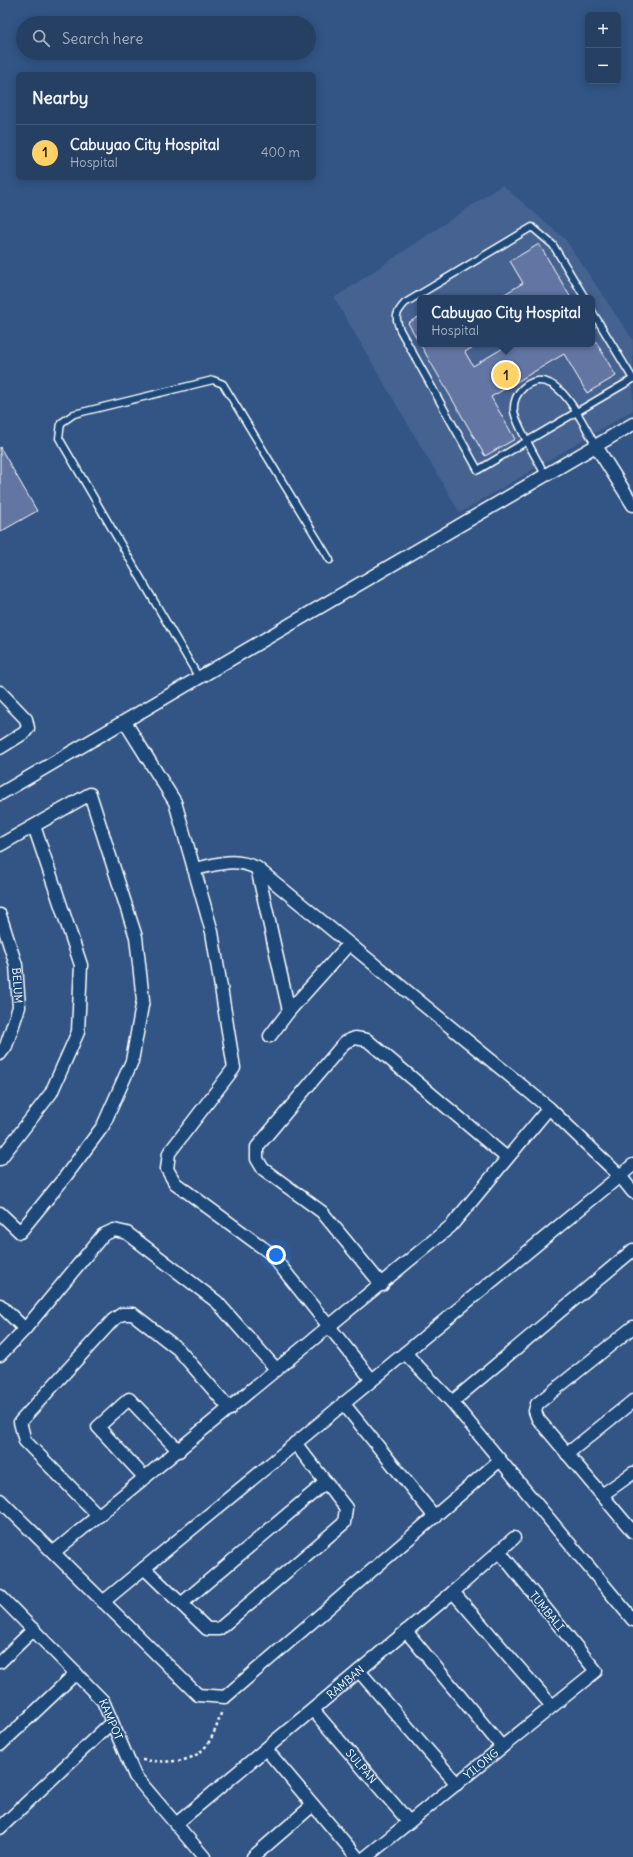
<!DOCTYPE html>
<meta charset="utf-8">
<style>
:root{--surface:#264064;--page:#324b6d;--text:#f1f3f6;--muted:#a4afbf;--line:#425978;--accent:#ffd166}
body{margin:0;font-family:Delius,sans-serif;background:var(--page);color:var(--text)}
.controls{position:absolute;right:12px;top:12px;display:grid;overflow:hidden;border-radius:6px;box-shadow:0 2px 10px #0003}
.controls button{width:36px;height:36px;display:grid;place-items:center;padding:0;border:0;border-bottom:1px solid var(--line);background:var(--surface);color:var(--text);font:20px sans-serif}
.you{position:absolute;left:276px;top:1255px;width:14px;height:14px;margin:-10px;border:3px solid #fff;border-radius:50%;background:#1a73e8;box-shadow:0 0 0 6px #1a73e833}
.badge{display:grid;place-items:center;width:26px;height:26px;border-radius:50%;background:var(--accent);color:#111;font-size:13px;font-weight:700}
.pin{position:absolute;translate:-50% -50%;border:2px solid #fff;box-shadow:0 1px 4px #0006}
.popup{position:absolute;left:417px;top:295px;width:178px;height:52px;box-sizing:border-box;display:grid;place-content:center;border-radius:6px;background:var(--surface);filter:drop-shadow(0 1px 3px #0005);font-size:13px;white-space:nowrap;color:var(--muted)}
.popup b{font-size:15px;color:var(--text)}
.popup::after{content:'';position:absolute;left:50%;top:100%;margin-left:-8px;border:8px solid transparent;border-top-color:var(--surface)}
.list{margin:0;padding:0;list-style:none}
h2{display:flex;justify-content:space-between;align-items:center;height:52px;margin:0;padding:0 16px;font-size:17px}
h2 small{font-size:13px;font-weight:400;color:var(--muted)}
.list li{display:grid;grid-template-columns:26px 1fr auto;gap:12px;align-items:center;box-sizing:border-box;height:56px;padding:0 16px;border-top:1px solid var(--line)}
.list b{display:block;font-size:15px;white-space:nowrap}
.list p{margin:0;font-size:13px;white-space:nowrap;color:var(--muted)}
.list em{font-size:13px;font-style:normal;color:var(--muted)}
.icon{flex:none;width:22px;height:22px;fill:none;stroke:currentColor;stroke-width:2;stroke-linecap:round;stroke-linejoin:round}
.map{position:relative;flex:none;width:633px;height:1857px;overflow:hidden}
.search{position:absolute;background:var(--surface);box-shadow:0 2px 10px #0003;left:16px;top:16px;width:300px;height:44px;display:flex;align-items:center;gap:10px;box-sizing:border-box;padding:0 14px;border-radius:22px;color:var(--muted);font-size:15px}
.panel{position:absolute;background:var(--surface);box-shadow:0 2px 10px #0003;left:16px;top:72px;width:300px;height:108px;border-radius:6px}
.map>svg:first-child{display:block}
.built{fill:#456290;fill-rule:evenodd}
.building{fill:#6476a3;stroke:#fff}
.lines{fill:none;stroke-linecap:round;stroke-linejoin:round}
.service-casing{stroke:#fff;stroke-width:9}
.minor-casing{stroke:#fff;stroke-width:15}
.path{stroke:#fff;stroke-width:2.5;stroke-dasharray:3 3;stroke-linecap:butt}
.service{stroke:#1f4a7a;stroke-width:6}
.minor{stroke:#1f4a7a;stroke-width:12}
.labels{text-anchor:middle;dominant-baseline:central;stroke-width:3.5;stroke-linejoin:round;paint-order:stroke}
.street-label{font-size:11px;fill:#fff;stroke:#1f4a7a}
</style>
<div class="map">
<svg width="633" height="1857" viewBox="0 0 633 1857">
<rect width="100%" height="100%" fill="#325585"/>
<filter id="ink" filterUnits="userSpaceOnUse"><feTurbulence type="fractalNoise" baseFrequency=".025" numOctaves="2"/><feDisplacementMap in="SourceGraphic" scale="8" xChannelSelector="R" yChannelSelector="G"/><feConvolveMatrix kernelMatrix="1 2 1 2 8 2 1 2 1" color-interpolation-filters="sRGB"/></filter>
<g filter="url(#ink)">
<path class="built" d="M 502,185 L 565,239 L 633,340 L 633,410 L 460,513 L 334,298 ZM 420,298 L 592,298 L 592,344 L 420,344 Z"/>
<path class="building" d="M 539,244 L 571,298 L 498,298 L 523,283 L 510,261 Z
M 420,316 L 420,344 L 408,323 Z
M 592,335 L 616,376 L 587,393 L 564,354 L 491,397 L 515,439 L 485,456 L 420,344 L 478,344 L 465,352 L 473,366 L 510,344 L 592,344 Z
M 0,447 L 37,511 L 0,532 Z"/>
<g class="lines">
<defs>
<path id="service" d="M 585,298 L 553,245 L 532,227 L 405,303 C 395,314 395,317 400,330 L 478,470 L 633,379 L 592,311
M 545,475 C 538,460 516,425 514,411 C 513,402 517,393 524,387 C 557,361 583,425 596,446
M 199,678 L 59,438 L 61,423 L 74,414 L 213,380 L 223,384 L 330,560"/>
<g id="minor">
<path d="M 596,446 L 633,505"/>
<path d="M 0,692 L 26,719 L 28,728 L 24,733 L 0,748"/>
<path d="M 125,722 L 175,802 L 212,932 L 234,1068 L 169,1153 L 167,1169 L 175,1183 L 270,1253 L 372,1380"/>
<path d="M 0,794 L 633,424"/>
<path d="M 0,845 L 90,794 L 136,937 L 143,1000 L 132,1061 L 103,1126 L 65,1177 L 20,1232 L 0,1213"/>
<path d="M 257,868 L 289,1011"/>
<path d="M 194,869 C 220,864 233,857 257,868 L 549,1108 L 620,1176 L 633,1192"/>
<path id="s1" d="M 0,915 L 16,965 L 19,1007 L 6,1046 L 0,1054"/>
<path d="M 270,1036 L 289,1011 L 349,944"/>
<path d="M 0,1159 L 51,1093 L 78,1032 L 81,965 L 34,826"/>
<path d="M 382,1285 L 322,1212 L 263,1169 L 257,1159 L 257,1147 L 345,1042 L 355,1038 L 367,1040 L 507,1158"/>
<path d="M 0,1305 L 25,1329"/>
<path d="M 633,1327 L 537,1404 L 535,1411 L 538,1419 L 633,1532"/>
<path d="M 0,1355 L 25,1329 L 103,1235 L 114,1230 L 127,1233 L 217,1302 L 277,1370"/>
<path d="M 452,1402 L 633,1250"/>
<path d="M 343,1403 L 435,1517"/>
<path d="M 567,1454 L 633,1401"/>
<path d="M 500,1460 L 633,1620"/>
<path d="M 145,1478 L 98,1427 L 129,1399 L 179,1451"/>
<path d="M 602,1495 L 633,1473"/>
<path d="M 0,1500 L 198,1695 L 225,1697 L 500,1460 L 452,1402 L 405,1353"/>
<path d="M 99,1516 L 25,1441 L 20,1422 L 113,1320 L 122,1314 L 133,1314 L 178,1349 L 230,1409"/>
<path d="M 54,1552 L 451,1226 L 549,1108"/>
<path d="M 144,1568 L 207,1629 L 219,1629 L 344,1523 L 346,1508 L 295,1443"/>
<path d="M 453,1592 L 552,1706"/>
<path id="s2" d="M 0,1596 L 103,1701 L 135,1776 L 204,1857"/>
<path d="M 103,1602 L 633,1165"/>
<path d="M 181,1604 L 326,1482"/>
<path d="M 406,1631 L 502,1747"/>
<path d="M 0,1662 L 34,1629"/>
<path d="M 359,1671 L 457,1784"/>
<path id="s3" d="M 313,1710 L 409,1822"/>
<path d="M 0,1745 L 76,1673"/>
<path d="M 266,1749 L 357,1857"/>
<path id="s4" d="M 176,1824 L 453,1592 L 514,1538"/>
<path d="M 0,1828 L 112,1722"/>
<path d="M 253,1857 L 313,1805"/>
<path id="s5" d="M 366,1857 L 596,1671 L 499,1551"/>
</g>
</defs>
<use href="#service" class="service-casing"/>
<use href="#minor" class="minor-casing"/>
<path class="path" d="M 142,1760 C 192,1765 208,1759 222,1710"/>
<use href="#service" class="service"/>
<use href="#minor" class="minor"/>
</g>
</g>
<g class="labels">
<g class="street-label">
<text stroke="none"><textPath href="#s1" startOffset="73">BELUM</textPath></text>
<text transform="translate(547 1611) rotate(51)">TUMBALI</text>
<text stroke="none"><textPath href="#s4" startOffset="221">RAMBAN</textPath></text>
<text stroke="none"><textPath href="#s2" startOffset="167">KAMPOT</textPath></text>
<text stroke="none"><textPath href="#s5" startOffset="148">YILONG</textPath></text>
<text stroke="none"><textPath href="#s3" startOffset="74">SULPAN</textPath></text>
</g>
</g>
</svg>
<div class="controls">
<button>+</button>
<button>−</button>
</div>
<div class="you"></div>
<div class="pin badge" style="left:506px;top:375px">1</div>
<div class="popup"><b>Cabuyao City Hospital</b>Hospital</div>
<div class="search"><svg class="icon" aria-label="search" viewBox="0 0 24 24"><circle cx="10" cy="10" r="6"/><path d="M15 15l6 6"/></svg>Search here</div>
<section class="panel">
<h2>Nearby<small></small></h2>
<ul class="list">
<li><span class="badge">1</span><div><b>Cabuyao City Hospital</b><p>Hospital</p></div><em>400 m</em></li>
</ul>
</section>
</div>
